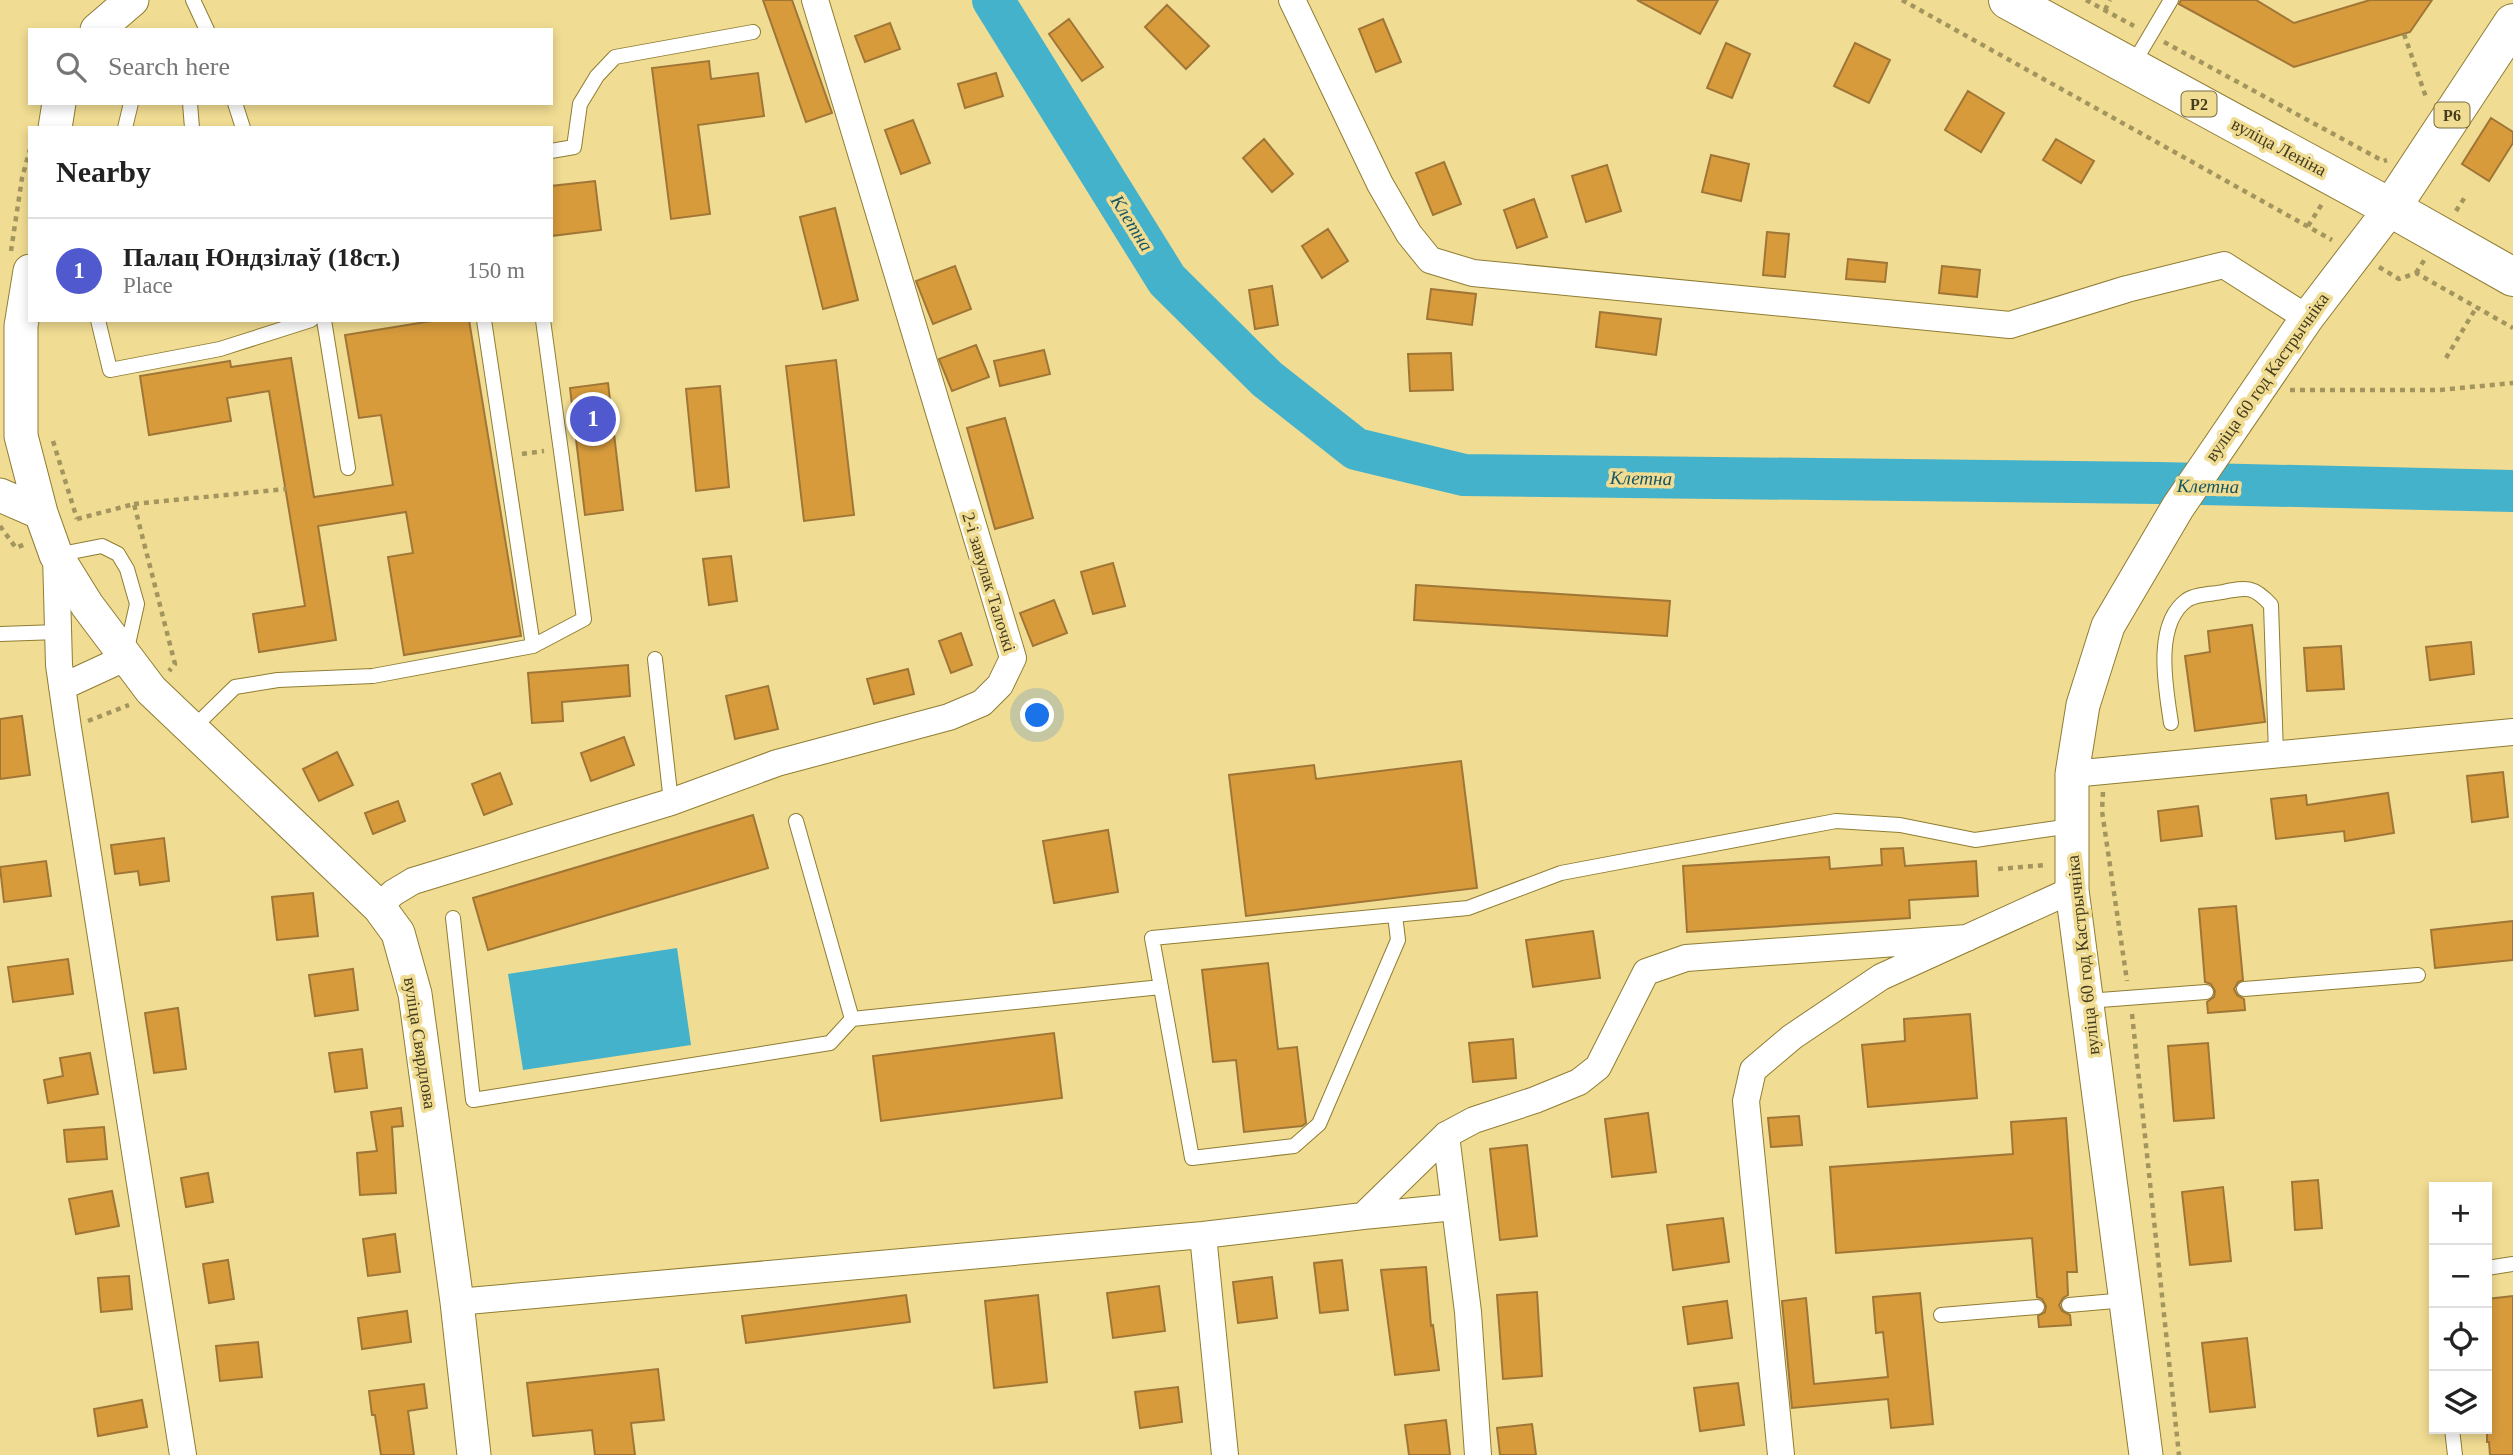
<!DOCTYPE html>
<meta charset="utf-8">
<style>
:root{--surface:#fff;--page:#f6f6f6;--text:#222;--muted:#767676;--line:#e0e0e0;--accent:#5159cf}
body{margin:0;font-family:"Times New Roman",serif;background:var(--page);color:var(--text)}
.controls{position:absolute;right:21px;bottom:21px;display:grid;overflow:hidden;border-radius:0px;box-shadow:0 4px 10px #0003}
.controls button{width:63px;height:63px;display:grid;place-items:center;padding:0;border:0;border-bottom:2px solid var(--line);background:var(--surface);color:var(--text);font:35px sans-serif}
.you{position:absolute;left:1038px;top:716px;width:24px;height:24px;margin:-18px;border:5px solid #fff;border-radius:50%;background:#1a73e8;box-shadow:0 0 0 10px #1a73e833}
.badge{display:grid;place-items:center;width:46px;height:46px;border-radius:50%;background:var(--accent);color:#fff;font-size:23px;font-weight:700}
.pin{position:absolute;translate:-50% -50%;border:4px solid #fff;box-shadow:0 2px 7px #0006}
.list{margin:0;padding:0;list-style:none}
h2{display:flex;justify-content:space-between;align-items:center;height:91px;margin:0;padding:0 28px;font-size:30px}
h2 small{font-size:23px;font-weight:400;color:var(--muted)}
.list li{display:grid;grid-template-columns:46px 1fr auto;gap:21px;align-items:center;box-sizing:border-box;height:105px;padding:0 28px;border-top:2px solid var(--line)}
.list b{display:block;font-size:26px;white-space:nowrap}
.list p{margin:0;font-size:23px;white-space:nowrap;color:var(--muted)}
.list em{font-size:23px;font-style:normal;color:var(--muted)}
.icon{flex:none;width:38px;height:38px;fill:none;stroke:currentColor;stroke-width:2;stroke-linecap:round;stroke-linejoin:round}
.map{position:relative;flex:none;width:2513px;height:1455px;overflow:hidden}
.search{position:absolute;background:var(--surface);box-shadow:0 4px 10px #0003;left:28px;top:28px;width:525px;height:77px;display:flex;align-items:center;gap:18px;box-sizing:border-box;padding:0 24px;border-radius:0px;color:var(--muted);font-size:26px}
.panel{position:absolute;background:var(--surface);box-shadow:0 4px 10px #0003;left:28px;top:126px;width:525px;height:196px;border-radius:0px}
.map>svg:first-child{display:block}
.water{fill:#44b2ca}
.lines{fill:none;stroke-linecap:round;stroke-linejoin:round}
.river{stroke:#44b2ca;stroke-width:42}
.building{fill:#d79b3c;stroke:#a07637;stroke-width:2}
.service-casing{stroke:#8f7d33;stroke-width:16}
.minor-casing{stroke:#8f7d33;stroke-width:28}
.tertiary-casing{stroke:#8f7d33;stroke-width:35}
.primary-casing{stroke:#8f7d33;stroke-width:40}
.path{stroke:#a3955e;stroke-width:4.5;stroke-dasharray:5 5;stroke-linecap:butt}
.service{stroke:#fff;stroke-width:14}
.minor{stroke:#fff;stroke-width:26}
.tertiary{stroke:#fff;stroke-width:33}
.primary{stroke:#fff;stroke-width:38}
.labels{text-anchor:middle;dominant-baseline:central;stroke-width:7;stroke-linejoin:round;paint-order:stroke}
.shield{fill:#f0dc92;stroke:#786c41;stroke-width:2}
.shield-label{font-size:16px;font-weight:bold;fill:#443c1e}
.street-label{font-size:18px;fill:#443c1e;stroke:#f0dc92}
.water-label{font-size:19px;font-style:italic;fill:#185562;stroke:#f0dc92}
</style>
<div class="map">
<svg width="2513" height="1455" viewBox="0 0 2513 1455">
<rect width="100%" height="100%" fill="#f0dc92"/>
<path class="water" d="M 677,948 L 691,1045 L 523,1070 L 508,974 Z"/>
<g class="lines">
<path class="river" d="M 993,0 L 1167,280 L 1267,379 L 1356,449 L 1464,475 L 2159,483 L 2513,491"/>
</g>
<path class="building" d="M 763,0 L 792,0 L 832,113 L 806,122 Z
M 1637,0 L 1718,0 L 1700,34 Z
M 2181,0 L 2256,0 L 2294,23 L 2370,0 L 2432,0 L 2410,32 L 2294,67 L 2179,4 Z
M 1167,5 L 1209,46 L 1186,69 L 1145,27 Z
M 1069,19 L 1103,67 L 1082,81 L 1049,34 Z
M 1383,19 L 1401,62 L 1376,72 L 1359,29 Z
M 890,23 L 900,49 L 865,62 L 855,36 Z
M 1726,43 L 1750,54 L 1732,98 L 1707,88 Z
M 1855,43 L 1890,60 L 1869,103 L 1834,86 Z
M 709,61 L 711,79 L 758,73 L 764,116 L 698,125 L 710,214 L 671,219 L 652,68 Z
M 996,73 L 1003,96 L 965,108 L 958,84 Z
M 1968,91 L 2004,113 L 1981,152 L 1945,130 Z
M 2491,118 L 2513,132 L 2513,143 L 2489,181 L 2462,164 Z
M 913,120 L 930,163 L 901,174 L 885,130 Z
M 1264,139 L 1293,174 L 1272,192 L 1243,158 Z
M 2056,139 L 2094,161 L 2081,183 L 2043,160 Z
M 1711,155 L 1749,164 L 1741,201 L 1702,192 Z
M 1444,162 L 1461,204 L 1433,215 L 1416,173 Z
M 1607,165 L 1621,211 L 1586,222 L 1572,176 Z
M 595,181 L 601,230 L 551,236 L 551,186 Z
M 1534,199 L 1547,237 L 1517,248 L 1504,210 Z
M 835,208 L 858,300 L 823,309 L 800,217 Z
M 1328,229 L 1348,261 L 1322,278 L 1302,246 Z
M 1767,232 L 1789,234 L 1785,277 L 1763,275 Z
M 1848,259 L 1887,263 L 1885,282 L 1846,279 Z
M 955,266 L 971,309 L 933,324 L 916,281 Z
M 1942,266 L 1980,270 L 1977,297 L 1939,293 Z
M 1272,286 L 1278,325 L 1255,329 L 1249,290 Z
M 1431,289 L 1476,294 L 1472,325 L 1427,319 Z
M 1600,312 L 1661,319 L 1656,355 L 1596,347 Z
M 438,320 L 469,320 L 521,636 L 404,655 L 388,557 L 413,553 L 406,512 L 318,526 L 336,640 L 259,652 L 253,614 L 305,606 L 269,391 L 227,398 L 231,421 L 149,435 L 140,376 L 230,361 L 231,367 L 291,358 L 314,497 L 393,485 L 381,415 L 359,418 L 345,335 Z
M 976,345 L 989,377 L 952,391 L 939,359 Z
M 1044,350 L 1050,374 L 1000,386 L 994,361 Z
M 1451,353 L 1453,390 L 1410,391 L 1408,354 Z
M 836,360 L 854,515 L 804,521 L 786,366 Z
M 608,383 L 623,510 L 585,515 L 570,388 Z
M 720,386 L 729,487 L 696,491 L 686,389 Z
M 1005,418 L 1033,518 L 995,529 L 967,428 Z
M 731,556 L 737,601 L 709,605 L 703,559 Z
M 1113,563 L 1125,606 L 1093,614 L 1081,572 Z
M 1416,585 L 1670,601 L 1667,636 L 1414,620 Z
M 1054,600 L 1067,633 L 1033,646 L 1020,613 Z
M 2252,625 L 2265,722 L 2195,731 L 2185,656 L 2210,652 L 2208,631 Z
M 961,633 L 972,665 L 951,673 L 939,641 Z
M 2471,642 L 2474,674 L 2430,680 L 2426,647 Z
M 2341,646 L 2344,689 L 2307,691 L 2304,648 Z
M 628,665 L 630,696 L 562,702 L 563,721 L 532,723 L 528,673 Z
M 908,669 L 914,694 L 874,704 L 867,679 Z
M 768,686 L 778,729 L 735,739 L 726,696 Z
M 22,716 L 30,775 L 0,779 L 0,719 Z
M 624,737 L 634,765 L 591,781 L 581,753 Z
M 337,752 L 353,785 L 319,801 L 303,769 Z
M 1461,761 L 1477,888 L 1246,916 L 1229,775 L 1314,765 L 1316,779 Z
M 2503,772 L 2508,817 L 2472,822 L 2467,776 Z
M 500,773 L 512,804 L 484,815 L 472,784 Z
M 2388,793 L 2394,833 L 2345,841 L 2344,831 L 2276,839 L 2271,799 L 2306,795 L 2307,805 Z
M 398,801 L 405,821 L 373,834 L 365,813 Z
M 2198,806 L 2202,836 L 2161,841 L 2158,811 Z
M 753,815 L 768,868 L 488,950 L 473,898 Z
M 1108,830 L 1118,892 L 1054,903 L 1043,841 Z
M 164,838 L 169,881 L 140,885 L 138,871 L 115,874 L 111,845 Z
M 1903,848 L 1905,866 L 1976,861 L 1978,896 L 1909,900 L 1910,918 L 1687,932 L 1683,866 L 1829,857 L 1830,869 L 1882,865 L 1881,849 Z
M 46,861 L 51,896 L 4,902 L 0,867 Z
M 313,893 L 318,936 L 277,940 L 272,897 Z
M 2236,906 L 2243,980 L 2238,982 L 2234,989 L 2237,995 L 2244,999 L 2245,1010 L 2208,1013 L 2207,1002 L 2214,997 L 2215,991 L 2211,984 L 2205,982 L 2199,909 Z
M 2513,921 L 2513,960 L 2435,968 L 2431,930 Z
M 1593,931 L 1600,978 L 1533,987 L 1526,940 Z
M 68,959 L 73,994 L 13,1002 L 8,967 Z
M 1268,963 L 1278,1049 L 1297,1047 L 1306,1123 L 1302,1126 L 1244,1132 L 1236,1060 L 1213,1062 L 1202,970 Z
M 353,969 L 358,1010 L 315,1016 L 309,975 Z
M 178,1008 L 186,1069 L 154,1073 L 145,1013 Z
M 1970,1014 L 1977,1098 L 1868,1107 L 1862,1045 L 1905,1041 L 1904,1019 Z
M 1054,1033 L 1062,1098 L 881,1121 L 873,1056 Z
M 1513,1039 L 1516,1078 L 1473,1082 L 1469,1043 Z
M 2208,1043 L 2214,1118 L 2174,1121 L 2168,1046 Z
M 362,1049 L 367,1088 L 335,1092 L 329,1053 Z
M 90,1053 L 98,1094 L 48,1103 L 44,1080 L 63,1076 L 60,1058 Z
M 401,1108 L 403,1126 L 392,1127 L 396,1193 L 360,1195 L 357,1153 L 377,1151 L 371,1112 Z
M 1648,1113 L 1656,1172 L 1612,1177 L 1605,1119 Z
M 1799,1116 L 1802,1145 L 1771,1147 L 1768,1118 Z
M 2066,1118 L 2077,1272 L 2067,1272 L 2068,1295 L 2063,1298 L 2059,1305 L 2062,1311 L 2070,1315 L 2071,1325 L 2039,1327 L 2038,1316 L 2045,1312 L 2046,1306 L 2042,1299 L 2037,1297 L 2032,1238 L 1836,1253 L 1830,1167 L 2013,1154 L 2011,1122 Z
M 104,1127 L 107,1159 L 67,1162 L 64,1130 Z
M 1527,1145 L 1537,1236 L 1500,1240 L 1490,1149 Z
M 208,1173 L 213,1202 L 186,1207 L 181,1178 Z
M 2318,1180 L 2322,1228 L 2295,1230 L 2292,1182 Z
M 2223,1187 L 2231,1261 L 2190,1265 L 2182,1192 Z
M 112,1191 L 119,1226 L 76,1234 L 69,1199 Z
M 1723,1218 L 1729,1262 L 1673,1270 L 1667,1225 Z
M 395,1234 L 400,1272 L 368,1276 L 363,1239 Z
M 228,1260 L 234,1299 L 209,1303 L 203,1264 Z
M 1342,1260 L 1348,1310 L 1320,1313 L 1314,1263 Z
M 1426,1267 L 1431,1326 L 1433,1325 L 1439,1370 L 1395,1375 L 1381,1270 Z
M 129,1276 L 132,1309 L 101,1312 L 98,1278 Z
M 1272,1277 L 1277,1318 L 1238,1323 L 1233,1282 Z
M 1159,1286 L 1165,1331 L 1113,1338 L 1107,1293 Z
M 1537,1292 L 1542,1376 L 1503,1379 L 1497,1295 Z
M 1920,1293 L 1933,1424 L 1891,1428 L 1888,1399 L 1792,1408 L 1782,1301 L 1806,1298 L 1814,1384 L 1888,1377 L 1883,1332 L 1876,1333 L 1873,1297 Z
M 906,1295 L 910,1322 L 746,1343 L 742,1316 Z
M 1038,1295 L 1047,1382 L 994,1388 L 985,1301 Z
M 2513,1296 L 2513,1455 L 2490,1455 L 2489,1442 L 2487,1442 L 2487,1299 Z
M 1727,1301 L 1732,1338 L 1688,1344 L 1683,1307 Z
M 407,1311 L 411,1342 L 362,1349 L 358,1318 Z
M 2247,1338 L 2255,1407 L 2210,1412 L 2202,1343 Z
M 258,1342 L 262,1377 L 220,1381 L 216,1346 Z
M 658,1369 L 664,1420 L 631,1423 L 635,1455 L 595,1455 L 592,1430 L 533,1436 L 527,1383 Z
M 1738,1383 L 1744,1425 L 1700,1431 L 1694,1388 Z
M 424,1384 L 427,1408 L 408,1411 L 414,1455 L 381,1455 L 375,1415 L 372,1415 L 369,1391 Z
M 1178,1387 L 1182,1422 L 1140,1428 L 1135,1392 Z
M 142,1400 L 147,1427 L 98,1436 L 94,1409 Z
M 1446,1420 L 1450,1455 L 1409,1455 L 1405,1425 Z
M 1532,1424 L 1536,1455 L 1500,1455 L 1497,1428 Z"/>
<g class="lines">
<defs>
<path id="service" d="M 193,0 L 207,30
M 2132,66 L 2171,0
M 190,103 L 192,128
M 235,103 L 243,128
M 125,128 L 131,103
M 551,151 L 574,147 L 580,104 L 597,76 L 615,57 L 753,32
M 98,320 L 110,370 L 220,349 L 311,320
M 324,320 L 348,468
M 56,555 L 102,546 L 118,554 L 127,569 L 137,604 L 126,653
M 0,634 L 58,632
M 533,646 L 584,619 L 543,320
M 655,659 L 671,802
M 2171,723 C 2166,689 2153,624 2187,600 C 2195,594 2213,594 2223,592 C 2247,587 2254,586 2271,605 L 2276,754
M 192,729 L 235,687 L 278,680 L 373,676 L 533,646 L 484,320
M 796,821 L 852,1019 L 1161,987
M 1395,915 L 1398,940 L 1319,1124 L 1294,1146 L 1192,1158 L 1152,938 L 1468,908 L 1561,873 L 1836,821 L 1900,825 L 1975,840 L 2071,826
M 453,918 L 473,1100 L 830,1043 L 852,1019
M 2244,989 L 2418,975
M 2087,1001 L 2206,992
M 2487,1268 L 2513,1264
M 2069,1305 L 2126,1300
M 1941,1315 L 2037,1307
M 2452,1429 L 2455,1455"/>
<path id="minor" d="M 1292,0 L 1380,184 L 1409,234 L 1430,260 L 1473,273 L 2010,325 L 2127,289 L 2224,265 L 2307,318
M 56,555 L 59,665 L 68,728 L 183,1455
M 62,687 L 125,658
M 2072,774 L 2513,732
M 379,907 L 393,893 L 413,881 L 671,802 L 777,763 L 949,717 L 982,703 L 1000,685 L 1013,658 L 815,0
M 1446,1135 L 1468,1312 L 1478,1455
M 1363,1216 L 1455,1207
M 1203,1235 L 1225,1455
M 457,1302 L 1203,1235 L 1363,1216 L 1446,1135 L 1474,1120 L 1535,1100 L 1579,1082 L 1598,1067 L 1646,972 L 1686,958 L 1967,938
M 1781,1455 L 1746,1101 L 1753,1070 L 1792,1037 L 1881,977 L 2072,890"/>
<path id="tertiary" d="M 97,30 L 132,0
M 55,128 L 59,103
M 30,271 L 21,326 L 21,436 L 41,513 L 56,555 L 87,605 L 151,690 L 379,907 L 398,933 L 415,994 L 457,1302 L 474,1455
M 0,495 L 41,513
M 2146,1455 L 2072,890 L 2072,774 L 2083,705 L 2108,626 L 2178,507 L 2307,318 L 2391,208"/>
<path id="primary" d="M 2008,0 L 2391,208 L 2513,277
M 2391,208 L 2513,23"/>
</defs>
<use href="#service" class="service-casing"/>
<use href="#minor" class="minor-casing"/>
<use href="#tertiary" class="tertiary-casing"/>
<use href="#primary" class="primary-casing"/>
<path class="path" d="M 1902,0 L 2332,240
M 2086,0 L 2134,26
M 2105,10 L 2110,0
M 2404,34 L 2427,100
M 2164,42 L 2383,161 L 2387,160
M 2456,211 L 2465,197
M 2308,226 L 2322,204
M 11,251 L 22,178 L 30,149
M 2379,267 L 2399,279 L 2416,273 L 2513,328
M 2416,273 L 2425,259
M 2446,358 L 2476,308
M 2290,390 L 2439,390 L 2513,383
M 53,441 L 77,519
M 522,454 L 544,451
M 134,504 L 286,489
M 77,519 L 134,504 L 175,664 L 169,671
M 0,526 L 16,548 L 25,544
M 88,721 L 129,705
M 2103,792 L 2102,811 L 2127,981
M 1998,869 L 2046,865
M 2132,1014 L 2179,1455"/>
<use href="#service" class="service"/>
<use href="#minor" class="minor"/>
<use href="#tertiary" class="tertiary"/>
<use href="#primary" class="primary"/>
</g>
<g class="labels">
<g class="shield">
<rect x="2181.5" y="91.5" width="35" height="25" rx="5"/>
<rect x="2434.5" y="102.5" width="35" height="25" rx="5"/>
</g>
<g class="shield-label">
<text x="2199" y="104">Р2</text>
<text x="2452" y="115">Р6</text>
</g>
<g class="street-label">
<text transform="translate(2279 147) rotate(28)">вуліца Леніна</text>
<text transform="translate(2267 377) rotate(-55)">вуліца 60 год Кастрычніка</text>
<text transform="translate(989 582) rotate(73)">2-і завулак Талочкі</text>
<text transform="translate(2083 955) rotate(-96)">вуліца 60 год Кастрычніка</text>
<text transform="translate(420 1043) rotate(81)">вуліца Свярдлова</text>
</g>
<g class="water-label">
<text transform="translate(1132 223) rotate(58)">Клетна</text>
<text transform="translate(1641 478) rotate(1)">Клетна</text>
<text transform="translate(2208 486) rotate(1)">Клетна</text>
</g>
</g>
</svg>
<div class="controls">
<button>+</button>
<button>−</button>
<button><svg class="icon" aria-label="locate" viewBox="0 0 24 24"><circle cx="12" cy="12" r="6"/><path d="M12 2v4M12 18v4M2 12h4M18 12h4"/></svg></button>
<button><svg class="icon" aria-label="layers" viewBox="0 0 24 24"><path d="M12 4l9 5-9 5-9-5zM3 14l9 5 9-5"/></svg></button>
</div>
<div class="you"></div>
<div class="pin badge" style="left:593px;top:419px">1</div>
<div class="search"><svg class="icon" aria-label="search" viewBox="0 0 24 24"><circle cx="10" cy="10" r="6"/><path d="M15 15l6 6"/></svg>Search here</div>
<section class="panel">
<h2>Nearby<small></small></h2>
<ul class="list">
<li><span class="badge">1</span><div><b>Палац Юндзілаў (18ст.)</b><p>Place</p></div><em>150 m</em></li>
</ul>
</section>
</div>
